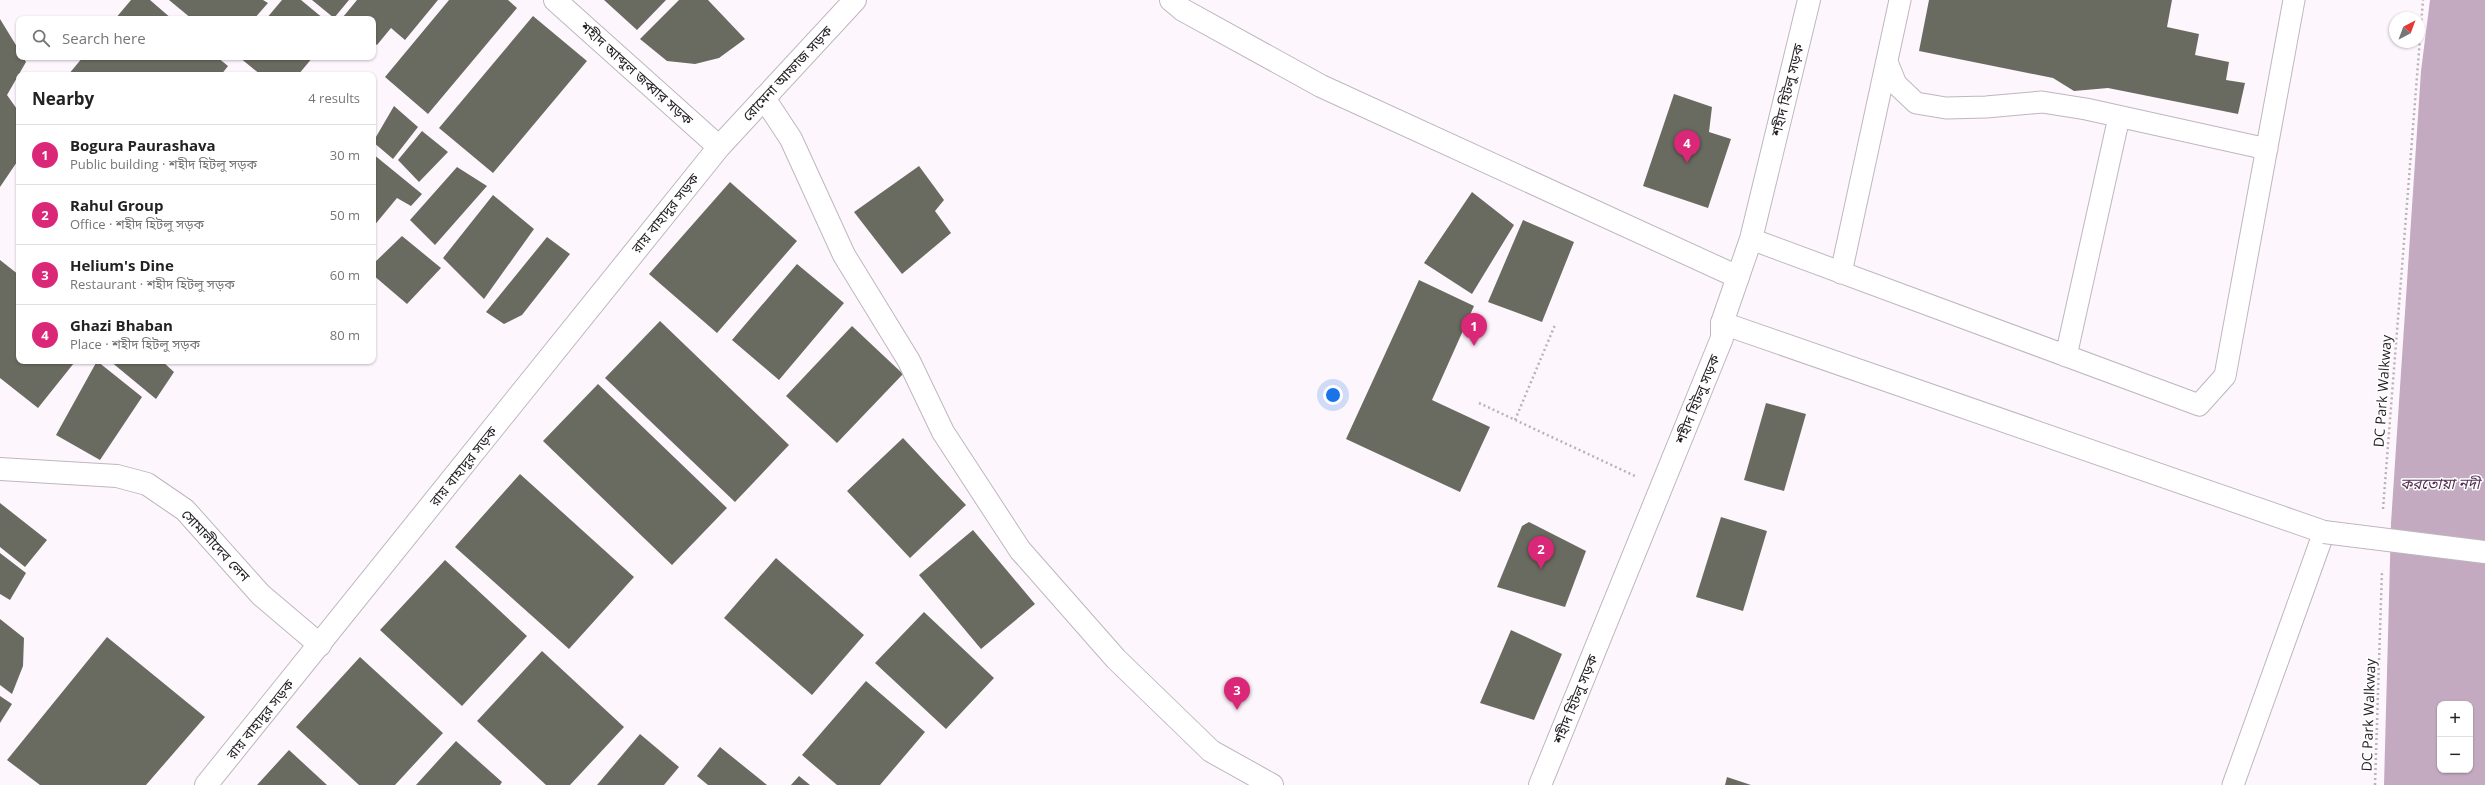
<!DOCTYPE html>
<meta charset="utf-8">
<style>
:root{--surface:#fff;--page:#f6f6f6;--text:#222;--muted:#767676;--line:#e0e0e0;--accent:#db2777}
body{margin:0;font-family:"Open Sans","Noto Sans Bengali",sans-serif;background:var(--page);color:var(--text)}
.controls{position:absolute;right:12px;bottom:12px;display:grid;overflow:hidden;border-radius:8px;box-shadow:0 1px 3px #0004}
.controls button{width:36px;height:36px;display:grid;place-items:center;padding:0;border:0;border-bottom:1px solid var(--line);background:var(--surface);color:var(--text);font:20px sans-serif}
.compass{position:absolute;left:2389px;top:12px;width:36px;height:36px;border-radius:50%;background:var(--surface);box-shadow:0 1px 3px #0004;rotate:41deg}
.you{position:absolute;left:1333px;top:395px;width:14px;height:14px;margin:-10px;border:3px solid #fff;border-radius:50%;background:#1a73e8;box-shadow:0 0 0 6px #1a73e833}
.badge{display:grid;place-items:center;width:26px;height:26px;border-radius:50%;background:var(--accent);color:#fff;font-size:13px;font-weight:700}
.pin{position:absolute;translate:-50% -33px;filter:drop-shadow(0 1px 2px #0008)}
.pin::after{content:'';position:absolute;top:21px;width:14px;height:12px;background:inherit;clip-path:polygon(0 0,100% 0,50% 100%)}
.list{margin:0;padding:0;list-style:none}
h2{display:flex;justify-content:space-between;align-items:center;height:52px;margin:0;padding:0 16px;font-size:17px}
h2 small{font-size:13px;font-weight:400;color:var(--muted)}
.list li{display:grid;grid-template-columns:26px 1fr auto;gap:12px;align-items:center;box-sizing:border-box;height:60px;padding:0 16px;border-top:1px solid var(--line)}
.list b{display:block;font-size:15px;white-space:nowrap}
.list p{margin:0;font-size:13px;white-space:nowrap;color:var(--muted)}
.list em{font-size:13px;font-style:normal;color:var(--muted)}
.icon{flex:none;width:22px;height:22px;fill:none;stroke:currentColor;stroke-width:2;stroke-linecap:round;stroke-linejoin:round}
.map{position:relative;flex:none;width:2485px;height:785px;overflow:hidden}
.search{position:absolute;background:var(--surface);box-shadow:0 1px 3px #0004;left:16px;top:16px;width:360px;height:44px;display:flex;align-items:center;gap:10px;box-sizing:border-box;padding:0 14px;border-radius:8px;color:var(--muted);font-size:15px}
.panel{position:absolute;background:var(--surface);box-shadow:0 1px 3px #0004;left:16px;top:72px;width:360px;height:292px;border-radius:8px}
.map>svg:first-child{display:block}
.water{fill:#c3aac1;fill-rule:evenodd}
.building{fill:#6a6b60}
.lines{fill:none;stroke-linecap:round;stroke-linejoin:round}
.service-casing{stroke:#bfb6bf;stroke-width:23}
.minor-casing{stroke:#bfb6bf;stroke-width:24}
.tertiary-casing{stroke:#bfb6bf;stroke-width:24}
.path{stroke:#b9b2b8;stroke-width:2.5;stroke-dasharray:2 3;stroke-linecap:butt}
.service{stroke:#fff;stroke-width:21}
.minor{stroke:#fff;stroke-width:22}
.tertiary{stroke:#fff;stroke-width:22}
.minor-bridge-casing{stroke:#bfb6bf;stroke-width:24;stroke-linecap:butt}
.minor-bridge{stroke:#fff;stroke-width:22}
.labels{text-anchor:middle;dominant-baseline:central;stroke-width:3;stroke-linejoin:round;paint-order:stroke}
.street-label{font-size:14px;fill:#221e22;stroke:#fff}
.water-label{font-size:15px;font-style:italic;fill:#553154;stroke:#fff}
</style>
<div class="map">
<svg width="2485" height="785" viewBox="0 0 2485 785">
<rect width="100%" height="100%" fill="#fef6fd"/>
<path class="water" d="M 2430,0 L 2485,0 L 2485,785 L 2384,785 L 2391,523 L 2421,71 ZM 2440,704 L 2470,704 L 2470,770 L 2440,770 Z"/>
<path class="building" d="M 131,0 L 150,0 L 172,19 L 115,19 Z
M 169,0 L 263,0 L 268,3 L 254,19 L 192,19 Z
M 282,0 L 301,0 L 324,19 L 266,19 Z
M 312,0 L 349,0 L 334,18 Z
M 357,0 L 438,0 L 405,40 L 391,28 L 377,45 L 373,42 L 373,19 L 346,19 L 343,17 Z
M 449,0 L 508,0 L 517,8 L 428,114 L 385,77 Z
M 604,0 L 666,0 L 637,30 Z
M 679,0 L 708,0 L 745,39 L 719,58 L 695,64 L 667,61 L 640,39 Z
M 1929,0 L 2172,0 L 2167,27 L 2199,34 L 2195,55 L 2229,62 L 2226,80 L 2245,83 L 2238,114 L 2108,88 L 2074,91 L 2053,78 L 1919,51 Z
M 533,16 L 587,61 L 493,173 L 439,128 Z
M 0,19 L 19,50 L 19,57 L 23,57 L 26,62 L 7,95 L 19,112 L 19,159 L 0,187 Z
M 83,57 L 217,57 L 228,66 L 221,75 L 68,75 Z
M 239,57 L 313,57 L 298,75 L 261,75 Z
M 1674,94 L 1712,107 L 1709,132 L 1731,139 L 1708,208 L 1643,186 Z
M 394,106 L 418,127 L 393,159 L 373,142 Z
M 422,131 L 448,152 L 419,182 L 398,160 Z
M 373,154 L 422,194 L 411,206 L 397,198 L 373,227 Z
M 919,166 L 944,200 L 935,211 L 951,233 L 902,274 L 854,212 Z
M 457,167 L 487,186 L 435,245 L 410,220 Z
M 730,182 L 797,241 L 717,333 L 649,274 Z
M 1472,192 L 1514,225 L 1472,294 L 1424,263 Z
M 493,195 L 534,229 L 484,299 L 443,258 Z
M 1523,220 L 1574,242 L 1542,322 L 1488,302 Z
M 402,236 L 441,268 L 407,304 L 373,275 L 373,264 Z
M 547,237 L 570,254 L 522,315 L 504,324 L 486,312 Z
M 0,260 L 19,275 L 19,361 L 74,363 L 38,408 L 0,378 Z
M 797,264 L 844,303 L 779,380 L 732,340 Z
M 1419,280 L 1474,306 L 1432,400 L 1490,427 L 1460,492 L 1346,439 Z
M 660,321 L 789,445 L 735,502 L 605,378 Z
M 852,326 L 903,374 L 837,443 L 786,396 Z
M 97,361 L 142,397 L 100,460 L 56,435 Z
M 110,361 L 162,361 L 174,372 L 156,399 Z
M 598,384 L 727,508 L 672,565 L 543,441 Z
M 1766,403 L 1806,414 L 1784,491 L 1744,480 Z
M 903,438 L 966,505 L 910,558 L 847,491 Z
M 520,474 L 634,577 L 569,649 L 455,547 Z
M 0,503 L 47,540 L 25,567 L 0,547 Z
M 1721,517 L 1767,531 L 1743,611 L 1696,597 Z
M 1529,522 L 1586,551 L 1565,607 L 1497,587 L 1522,526 Z
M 973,530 L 1035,604 L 981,649 L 919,575 Z
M 0,553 L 26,573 L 10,600 L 0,594 Z
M 776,558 L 864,635 L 812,695 L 724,618 Z
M 445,560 L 527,636 L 462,706 L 380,630 Z
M 924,612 L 994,678 L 946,729 L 875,663 Z
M 0,619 L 24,638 L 23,666 L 12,694 L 0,685 Z
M 1511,630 L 1562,654 L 1534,720 L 1480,703 Z
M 107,637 L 205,717 L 146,785 L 40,785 L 7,760 Z
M 542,651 L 624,727 L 570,785 L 546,785 L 477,721 Z
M 360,657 L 443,733 L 395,785 L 359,785 L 296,727 Z
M 866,681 L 925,732 L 880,785 L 837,785 L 802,755 Z
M 0,696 L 12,704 L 0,723 Z
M 640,734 L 679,767 L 664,785 L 597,785 Z
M 456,741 L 502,782 L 500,785 L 416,785 Z
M 720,747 L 767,785 L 708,785 L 697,776 Z
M 289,750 L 327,785 L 257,785 Z
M 799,776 L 810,785 L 791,785 Z
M 1727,777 L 1751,785 L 1725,785 Z"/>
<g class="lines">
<defs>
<path id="service" d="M 1887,62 L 1896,84 L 1916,103 L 1946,108 L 1986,107 L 2042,102 L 2086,109 L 2267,149
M 1751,239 L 2199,405 L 2225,376 L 2294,0
M 1841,273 L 1900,0
M 2066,356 L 2119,117
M 2233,785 L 2324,532"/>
<path id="minor" d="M 1171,0 L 1183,10 L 1321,86 L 1738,277
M 764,98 L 791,139 L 844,255 L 909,361 L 943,432 L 1020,550 L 1116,659 L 1211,751 L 1272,785
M 1722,323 L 2324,532
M 0,469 L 117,476 L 147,484 L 185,510 L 261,595 L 320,645"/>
<path id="tertiary" d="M 555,0 L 719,147
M 206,785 L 719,147 L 855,0
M 1540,785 L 1722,338 L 1722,323 L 1751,239 L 1809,0"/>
</defs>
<use href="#service" class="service-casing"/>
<use href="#minor" class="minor-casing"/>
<use href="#tertiary" class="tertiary-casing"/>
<path class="path" d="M 1479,403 L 1635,476
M 1515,420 L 1555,325
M 2383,509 L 2423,0
M 2375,785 L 2382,570"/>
<use href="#service" class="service"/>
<use href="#minor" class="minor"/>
<use href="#tertiary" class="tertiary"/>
<defs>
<path id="minor-bridge" d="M 2324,532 L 2485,552"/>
</defs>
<use href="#minor-bridge" class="minor-bridge-casing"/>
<use href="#minor-bridge" class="minor-bridge"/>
</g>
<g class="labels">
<g class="street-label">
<text transform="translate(637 73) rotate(42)">শহীদ আব্দুল জব্বার সড়ক</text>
<text transform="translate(787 73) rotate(-47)">রোমেনা আফাজ সড়ক</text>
<text transform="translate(1787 90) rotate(-76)">শহীদ হিটলু সড়ক</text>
<text transform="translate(665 213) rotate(-51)">রায় বাহাদুর সড়ক</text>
<text transform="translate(2382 391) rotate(-86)">DC Park Walkway</text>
<text transform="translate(1697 399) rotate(-68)">শহীদ হিটলু সড়ক</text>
<text transform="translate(463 466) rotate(-51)">রায় বাহাদুর সড়ক</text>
<text transform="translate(216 545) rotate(47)">সোমালীদেব লেন</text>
<text transform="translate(1575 699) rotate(-68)">শহীদ হিটলু সড়ক</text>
<text transform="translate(2368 715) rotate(-88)">DC Park Walkway</text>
<text transform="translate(260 719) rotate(-51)">রায় বাহাদুর সড়ক</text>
</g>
<g class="water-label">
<text x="2440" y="483">করতোয়া নদী</text>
</g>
</g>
</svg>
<div class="controls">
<button>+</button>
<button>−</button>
</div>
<svg class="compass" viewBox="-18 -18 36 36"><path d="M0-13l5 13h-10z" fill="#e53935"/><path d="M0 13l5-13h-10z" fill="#767676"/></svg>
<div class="you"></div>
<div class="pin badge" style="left:1474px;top:346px">1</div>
<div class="pin badge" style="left:1541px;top:569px">2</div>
<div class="pin badge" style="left:1237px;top:710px">3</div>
<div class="pin badge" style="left:1687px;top:163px">4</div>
<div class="search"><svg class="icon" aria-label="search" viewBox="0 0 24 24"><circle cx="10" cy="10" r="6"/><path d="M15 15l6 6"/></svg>Search here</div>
<section class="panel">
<h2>Nearby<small>4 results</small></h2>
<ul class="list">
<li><span class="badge">1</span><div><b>Bogura Paurashava</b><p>Public building · শহীদ হিটলু সড়ক</p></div><em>30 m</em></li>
<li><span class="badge">2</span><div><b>Rahul Group</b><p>Office · শহীদ হিটলু সড়ক</p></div><em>50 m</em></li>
<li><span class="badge">3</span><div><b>Helium's Dine</b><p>Restaurant · শহীদ হিটলু সড়ক</p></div><em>60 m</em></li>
<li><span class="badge">4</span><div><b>Ghazi Bhaban</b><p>Place · শহীদ হিটলু সড়ক</p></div><em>80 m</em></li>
</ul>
</section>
</div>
